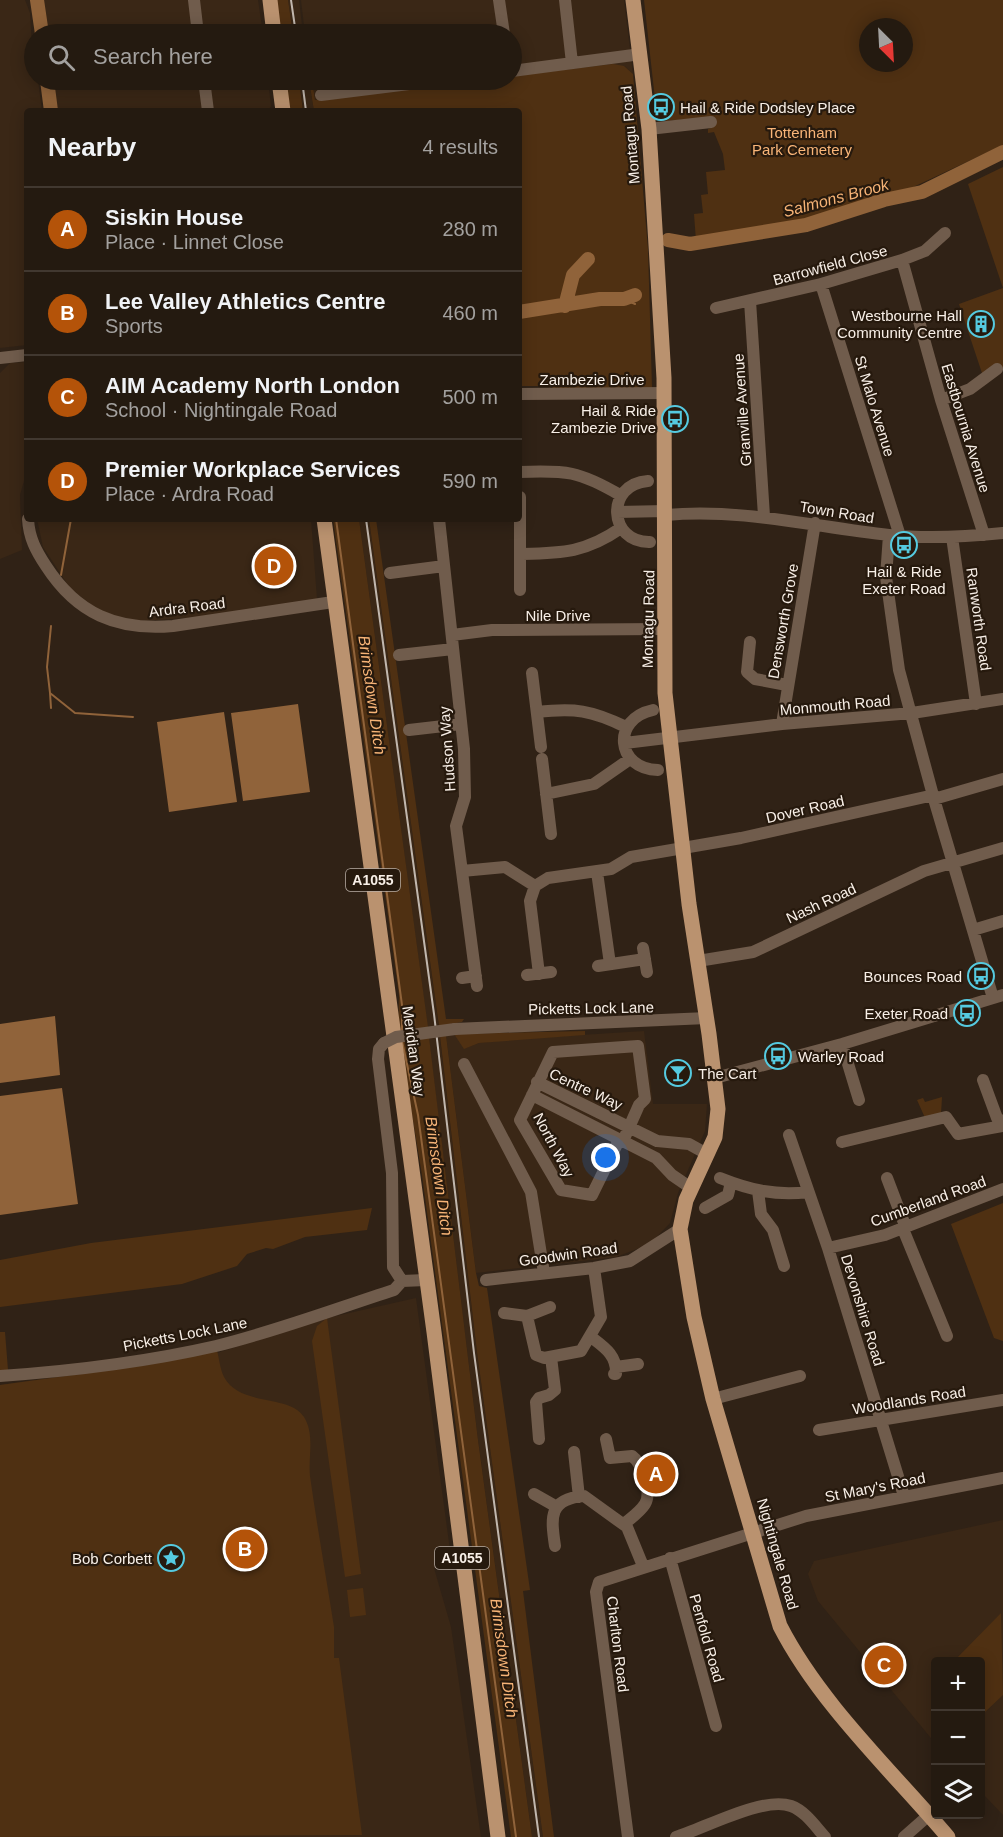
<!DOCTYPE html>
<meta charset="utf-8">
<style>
:root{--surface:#241a10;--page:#30271e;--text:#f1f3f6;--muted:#a3a19f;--line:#413830;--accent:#b45309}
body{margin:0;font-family:Helvetica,sans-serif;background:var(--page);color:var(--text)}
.controls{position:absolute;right:18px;bottom:18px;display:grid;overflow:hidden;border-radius:6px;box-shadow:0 3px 15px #0003}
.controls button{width:54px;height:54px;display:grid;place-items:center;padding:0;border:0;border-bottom:2px solid var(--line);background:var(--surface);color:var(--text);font:30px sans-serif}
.compass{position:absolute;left:859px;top:18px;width:54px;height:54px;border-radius:50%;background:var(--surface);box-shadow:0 3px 15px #0003;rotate:156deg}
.you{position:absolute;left:606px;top:1158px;width:21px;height:21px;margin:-15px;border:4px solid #fff;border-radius:50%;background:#1a73e8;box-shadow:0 0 0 9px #1a73e833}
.badge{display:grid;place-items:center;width:39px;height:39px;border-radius:50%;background:var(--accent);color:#fff;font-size:20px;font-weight:700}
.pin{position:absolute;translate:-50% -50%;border:3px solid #fff;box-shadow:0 2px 6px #0006}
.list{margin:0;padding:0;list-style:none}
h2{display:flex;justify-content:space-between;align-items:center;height:78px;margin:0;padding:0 24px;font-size:26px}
h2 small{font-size:20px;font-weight:400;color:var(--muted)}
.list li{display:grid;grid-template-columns:39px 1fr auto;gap:18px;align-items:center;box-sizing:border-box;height:84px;padding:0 24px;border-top:2px solid var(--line)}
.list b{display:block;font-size:22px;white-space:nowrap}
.list p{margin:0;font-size:20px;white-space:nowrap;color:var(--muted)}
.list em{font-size:20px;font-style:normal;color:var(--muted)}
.icon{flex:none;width:33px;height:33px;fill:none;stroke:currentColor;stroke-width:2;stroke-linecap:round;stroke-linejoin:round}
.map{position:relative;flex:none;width:1003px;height:1837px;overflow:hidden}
.search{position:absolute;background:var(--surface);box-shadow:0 3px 15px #0003;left:24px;top:24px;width:498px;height:66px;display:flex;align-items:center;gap:15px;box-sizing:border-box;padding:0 21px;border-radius:33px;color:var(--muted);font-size:22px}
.panel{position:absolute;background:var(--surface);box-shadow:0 3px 15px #0003;left:24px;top:108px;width:498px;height:414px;border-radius:6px}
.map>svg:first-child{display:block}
.built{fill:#3a2716}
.green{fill:#4f3012;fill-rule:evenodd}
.water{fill:#90633a}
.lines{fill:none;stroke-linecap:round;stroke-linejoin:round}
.stream{stroke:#90633a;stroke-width:2}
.river{stroke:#90633a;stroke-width:14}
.minor{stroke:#705c4c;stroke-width:12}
.major{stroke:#ba926f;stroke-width:15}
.rail{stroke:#c1b7ae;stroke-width:2}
.minor-bridge{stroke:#705c4c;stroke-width:12}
.labels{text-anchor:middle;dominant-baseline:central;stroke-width:4.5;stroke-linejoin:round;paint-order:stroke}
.shield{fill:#26190d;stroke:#b9afa6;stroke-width:1.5}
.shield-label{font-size:14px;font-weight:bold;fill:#f8efe7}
.poi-label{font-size:15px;fill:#f8efe7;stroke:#26190d;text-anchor:end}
.park-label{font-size:15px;fill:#f9b578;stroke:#26190d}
.street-label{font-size:15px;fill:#f8efe7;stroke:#26190d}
.water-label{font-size:16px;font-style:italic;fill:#f6b376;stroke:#26190d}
</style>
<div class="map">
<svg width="1003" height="1837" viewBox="0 0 1003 1837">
<rect width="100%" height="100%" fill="#302216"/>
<path class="built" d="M 0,0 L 25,0 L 30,13 L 34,80 L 38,80 L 42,111 L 27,111 L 27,345 L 0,348 Z
M 37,0 L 258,0 L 263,34 L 41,34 Z
M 288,0 L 299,0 L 303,34 L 293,34 Z
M 301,0 L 624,0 L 633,74 L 624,66 L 512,76 L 512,34 L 305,34 Z
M 46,80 L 268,80 L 271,106 L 268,111 L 50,111 Z
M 299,80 L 309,80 L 314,111 L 303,111 Z
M 312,80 L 485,80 L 315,100 Z
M 27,362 L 27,470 L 20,495 L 22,550 L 0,559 L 0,373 L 10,363 Z
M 37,519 L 311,519 L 317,599 L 202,617 L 141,621 L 114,616 L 94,607 L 70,588 L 43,547 Z
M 359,519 L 369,519 L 437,1013 L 477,1352 L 543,1837 L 532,1837 L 478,1440 L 426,1015 Z
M 644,1031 L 653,1104 L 707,1104 L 705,1131 L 678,1193 L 670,1223 L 650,1244 L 616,1257 L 476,1273 L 446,1035 L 454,1034 L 465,1048 L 479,1043 L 518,1039 Z
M 416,1298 L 452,1565 L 434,1568 L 451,1627 L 481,1837 L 0,1837 L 0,1385 L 217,1353 L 327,1318 Z
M 1003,1520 L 1003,1815 L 981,1792 L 980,1662 L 936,1662 L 935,1743 L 818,1601 L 808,1574 L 814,1561 Z"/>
<path class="green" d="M 273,0 L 288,0 L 293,34 L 278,34 Z
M 644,0 L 1003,0 L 1003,145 L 909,189 L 909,194 L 883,199 L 807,222 L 696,241 L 694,214 L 703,213 L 701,195 L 708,194 L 706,172 L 725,170 L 723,154 L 714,132 L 708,133 L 708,129 L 711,128 L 710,117 L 667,121 L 657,117 ZM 868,27 L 904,27 L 904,63 L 868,63 Z
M 613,64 L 624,66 L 633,74 L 648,249 L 652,388 L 554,389 L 551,386 L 521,386 L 519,389 L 519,111 L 314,111 L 309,80 L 312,80 L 315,100 L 485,80 L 512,80 L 512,76 Z
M 284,80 L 299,80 L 303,111 L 288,111 Z
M 1003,167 L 1003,368 L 983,376 L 959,304 L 1003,288 L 968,184 Z
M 333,519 L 359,519 L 428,1027 L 404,1031 L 409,1050 L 414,1048 L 413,1041 L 429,1037 L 478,1440 L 532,1837 L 511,1837 L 422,1175 L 398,1030 L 399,995 Z
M 369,519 L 376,519 L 446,1019 L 464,1019 L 462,1022 L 439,1026 Z
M 585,1031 L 585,1035 L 479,1043 L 464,1049 L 454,1034 Z
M 446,1035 L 476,1273 L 479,1286 L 487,1288 L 530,1590 L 523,1591 L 554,1837 L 543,1837 L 477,1352 L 440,1036 Z
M 942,1097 L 941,1114 L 926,1120 L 917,1100 L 923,1098 L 925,1102 Z
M 1003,1203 L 1003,1341 L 994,1338 L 951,1224 Z
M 372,1208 L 367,1230 L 305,1237 L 273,1249 L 266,1248 L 247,1254 L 237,1266 L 182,1284 L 0,1307 L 0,1260 L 91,1243 Z
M 327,1318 L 361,1574 L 345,1577 L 312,1341 L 317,1326 Z
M 0,1332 L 5,1332 L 8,1370 L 0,1370 Z
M 217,1350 C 219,1358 220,1369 224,1377 C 240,1407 290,1394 304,1417 C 315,1435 308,1456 310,1476 C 317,1526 326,1576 334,1627 L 334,1658 L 339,1658 L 362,1835 L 0,1837 L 0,1385 L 147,1365 Z
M 363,1588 L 366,1615 L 350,1617 L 347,1590 Z
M 1001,1613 L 1003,1695 L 985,1712 L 981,1707 L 980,1662 L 954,1661 Z"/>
<path class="water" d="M 298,704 L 310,792 L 243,801 L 231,713 Z
M 224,712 L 237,802 L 169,812 L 157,722 Z
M 55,1016 L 60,1075 L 0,1083 L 0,1024 Z
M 62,1088 L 78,1204 L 0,1215 L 0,1096 Z"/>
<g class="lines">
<path class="stream" d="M 624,299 L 635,304
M 336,519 L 402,1005 L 402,1033
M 61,575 L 71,519
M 51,626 L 47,667 L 50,693 L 75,713 L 133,717
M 50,693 L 51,708
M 402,1041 L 418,1115 L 516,1837"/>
<path class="river" d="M 37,0 L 42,34
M 47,80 L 51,111
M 668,240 L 690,244 L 806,225 L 884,200 L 922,192 L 1003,152
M 565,306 L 573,275 L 588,259
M 519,312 L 600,299 L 624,299 L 635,295"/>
<path class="minor" d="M 194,0 L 198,34
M 499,0 L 504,34
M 565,0 L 572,63
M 512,71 L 641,54
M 204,80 L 208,111
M 321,95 L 441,80
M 649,129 L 711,122
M 902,260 L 941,400 L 984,535
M 821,284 L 900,536
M 750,301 L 764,516
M 716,308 L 821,284 L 902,260 L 925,251 L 945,233
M 0,358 L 27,355
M 519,394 L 665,393
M 941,400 L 970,389 L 997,369
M 519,472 C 566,470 579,471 620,495
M 648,481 C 605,484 608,543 650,542
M 520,497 L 520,590
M 617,512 L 666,511
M 666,515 C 742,508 814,527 889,535 C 926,539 965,537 1003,533
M 28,519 C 29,538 36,551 46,566 C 77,614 117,631 173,626 L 333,602
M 439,519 L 464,749 L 465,797 L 456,826 L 477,986
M 889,535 L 886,577 L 899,670 L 934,799 L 993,998
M 952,537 L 976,704
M 520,554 C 562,553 585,553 621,528
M 390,573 L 444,566
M 452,635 L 492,630 L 665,629
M 750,642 L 747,672 L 755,679 L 787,685
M 399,655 L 453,649
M 532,673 L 541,747
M 653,710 C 611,719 616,769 658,770
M 537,712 C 575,708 591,710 626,727
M 782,724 L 815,523
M 409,730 L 461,724
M 625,743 L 782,724 L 912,713 L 1003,699
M 542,759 L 551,834
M 546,794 L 594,784 L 630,759
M 934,799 L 1003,779
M 462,871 L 505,867 L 535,886 L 548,878 L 611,869 L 631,857 L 741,838 L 934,795
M 597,872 L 610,964
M 535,886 L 530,901 L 539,974
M 973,930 L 1003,921
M 643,948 L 647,972
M 698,961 L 753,952 L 924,871 L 1003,848
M 598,966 L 645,959
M 527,975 L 551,972
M 462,978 L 476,976
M 455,1029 L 707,1018
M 384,1043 L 379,1049 L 378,1059 L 392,1173 L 393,1267 L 402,1281 L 426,1280
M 842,1044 L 859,1100
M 464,1064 L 531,1192 L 544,1273
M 715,1078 L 842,1044 L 1003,995
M 983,1080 L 997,1118 L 1003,1122
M 537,1082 L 657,1141 L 689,1144 L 707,1154
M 532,1095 L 656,1158 L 672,1175 L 691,1188
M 789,1135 L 828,1248 L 904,1496
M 619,1140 L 592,1195 L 561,1190 L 520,1120 L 553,1052 L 638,1046 L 645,1099 L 639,1105 L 623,1141
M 842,1142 L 946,1117 L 958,1134 L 1003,1126
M 720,1178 C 750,1190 776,1196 808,1192
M 887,1178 L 906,1228
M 758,1191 L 761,1214 L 773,1230 L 784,1266
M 705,1208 L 728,1195 L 731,1182
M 903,1229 L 947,1336
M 828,1248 L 885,1235 L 1003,1189
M 486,1280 L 594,1268 L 630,1261 L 680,1229
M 504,1313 L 527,1316 L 550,1307
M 527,1316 L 536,1355 L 544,1358 L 581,1351 L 601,1317 L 594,1268
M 591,1337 C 604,1347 617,1355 616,1374 L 614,1374
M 616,1367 L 638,1364
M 0,1376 C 72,1371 146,1362 216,1346 C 277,1331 335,1309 394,1290 L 402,1281
M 713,1399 L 800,1376
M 819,1430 L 1003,1400
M 539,1439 L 536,1402 L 539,1398 L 549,1395 L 555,1390 L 551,1357
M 606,1439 L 610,1458 L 632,1456 C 642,1463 652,1493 645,1504 C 640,1512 631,1518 624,1524
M 574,1452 L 579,1497
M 534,1494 L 557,1507
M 555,1546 C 551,1518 548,1499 584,1496 L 627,1527 L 643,1566
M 670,1558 L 716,1726
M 628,1837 L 596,1592 L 599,1582 L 806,1516 L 1003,1478
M 676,1837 C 705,1828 763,1796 791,1806 C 805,1811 815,1826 825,1837
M 904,1837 L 929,1815"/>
<path class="major" d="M 270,0 L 274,34
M 633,0 L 649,129 L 664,378 L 665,693 L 689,904 L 709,1034 L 718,1109 L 715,1137 L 686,1200 L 680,1229 L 694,1317 L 713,1399 L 780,1626 C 820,1704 892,1771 948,1837
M 279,80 L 283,111
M 324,519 L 434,1332 L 498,1837"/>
<path class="rail" d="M 291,0 L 296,34
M 302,80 L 306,111
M 366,519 L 434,1014 L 474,1353 L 539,1837"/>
<path class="minor-bridge" d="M 384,1043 L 396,1037 L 455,1029"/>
</g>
<defs>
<symbol id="bus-ring" viewBox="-11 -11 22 22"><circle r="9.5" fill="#26190d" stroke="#55cae0" stroke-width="1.5"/><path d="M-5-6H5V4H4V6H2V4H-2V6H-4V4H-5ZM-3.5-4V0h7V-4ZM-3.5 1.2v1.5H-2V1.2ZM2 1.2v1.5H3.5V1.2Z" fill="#55cae0"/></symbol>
<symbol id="building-ring" viewBox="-11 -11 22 22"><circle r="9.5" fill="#26190d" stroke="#55cae0" stroke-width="1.5"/><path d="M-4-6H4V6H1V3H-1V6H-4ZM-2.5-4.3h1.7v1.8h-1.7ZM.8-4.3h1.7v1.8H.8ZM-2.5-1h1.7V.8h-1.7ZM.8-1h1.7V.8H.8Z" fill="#55cae0"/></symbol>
<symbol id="bar-ring" viewBox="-11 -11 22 22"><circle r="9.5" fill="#26190d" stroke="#55cae0" stroke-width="1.5"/><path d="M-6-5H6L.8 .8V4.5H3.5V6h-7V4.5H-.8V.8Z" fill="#55cae0"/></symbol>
<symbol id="sight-ring" viewBox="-11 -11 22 22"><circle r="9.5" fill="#26190d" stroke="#55cae0" stroke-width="1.5"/><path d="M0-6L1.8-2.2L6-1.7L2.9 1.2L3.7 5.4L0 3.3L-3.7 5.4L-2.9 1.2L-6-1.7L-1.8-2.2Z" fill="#55cae0"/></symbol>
</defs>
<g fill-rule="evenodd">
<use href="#bus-ring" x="646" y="92" width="30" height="30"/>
<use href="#building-ring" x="966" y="309" width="30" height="30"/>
<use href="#bus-ring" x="660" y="404" width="30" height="30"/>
<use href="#bus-ring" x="889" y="530" width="30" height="30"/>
<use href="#bus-ring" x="966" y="961" width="30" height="30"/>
<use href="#bus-ring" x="952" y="998" width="30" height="30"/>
<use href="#bus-ring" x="763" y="1041" width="30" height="30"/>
<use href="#bar-ring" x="663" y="1058" width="30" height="30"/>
<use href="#sight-ring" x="156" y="1543" width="30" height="30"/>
</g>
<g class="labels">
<g class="shield">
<rect x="346" y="869" width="54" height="22" rx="4.5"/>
<rect x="435" y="1547" width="54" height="22" rx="4.5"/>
</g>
<g class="shield-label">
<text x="373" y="880">A1055</text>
<text x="462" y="1558">A1055</text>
</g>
<g class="poi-label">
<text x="680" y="107" text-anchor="start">Hail &amp; Ride Dodsley Place</text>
<text x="962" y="315">Westbourne Hall<tspan x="962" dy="17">Community Centre</tspan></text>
<text x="656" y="410">Hail &amp; Ride<tspan x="656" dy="17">Zambezie Drive</tspan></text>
<text x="904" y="571" text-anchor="middle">Hail &amp; Ride<tspan x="904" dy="17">Exeter Road</tspan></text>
<text x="962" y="976">Bounces Road</text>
<text x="948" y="1013">Exeter Road</text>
<text x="798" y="1056" text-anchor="start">Warley Road</text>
<text x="698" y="1073" text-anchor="start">The Cart</text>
<text x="152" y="1558">Bob Corbett</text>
</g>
<g class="park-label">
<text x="802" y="132">Tottenham<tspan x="802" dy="17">Park Cemetery</tspan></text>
</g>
<g class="street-label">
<text transform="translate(630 135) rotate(-95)">Montagu Road</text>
<text transform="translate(830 265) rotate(-15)">Barrowfield Close</text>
<text x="592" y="379">Zambezie Drive</text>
<text transform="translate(875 406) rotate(73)">St Malo Avenue</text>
<text transform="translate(742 410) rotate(-94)">Granville Avenue</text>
<text transform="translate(966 428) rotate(73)">Eastbournia Avenue</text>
<text transform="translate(837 512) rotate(9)">Town Road</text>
<text transform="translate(187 607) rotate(-7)">Ardra Road</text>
<text x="558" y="615">Nile Drive</text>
<text transform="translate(648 619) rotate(-89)">Montagu Road</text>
<text transform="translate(979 619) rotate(82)">Ranworth Road</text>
<text transform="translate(783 621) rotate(-80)">Densworth Grove</text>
<text transform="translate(835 705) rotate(-5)">Monmouth Road</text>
<text transform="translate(447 749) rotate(-94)">Hudson Way</text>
<text transform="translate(805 809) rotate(-13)">Dover Road</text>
<text transform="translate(821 903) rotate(-25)">Nash Road</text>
<text transform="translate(591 1008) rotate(-1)">Picketts Lock Lane</text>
<text transform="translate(414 1051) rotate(82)">Meridian Way</text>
<text transform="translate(586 1089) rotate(25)">Centre Way</text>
<text transform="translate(554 1145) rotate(62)">North Way</text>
<text transform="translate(928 1201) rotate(-20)">Cumberland Road</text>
<text transform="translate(568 1254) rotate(-8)">Goodwin Road</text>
<text transform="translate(863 1310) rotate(73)">Devonshire Road</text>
<text transform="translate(185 1334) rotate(-11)">Picketts Lock Lane</text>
<text transform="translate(909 1400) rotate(-9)">Woodlands Road</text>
<text transform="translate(875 1487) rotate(-11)">St Mary's Road</text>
<text transform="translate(778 1554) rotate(74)">Nightingale Road</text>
<text transform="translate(707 1638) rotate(74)">Penfold Road</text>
<text transform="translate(618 1644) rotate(83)">Charlton Road</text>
</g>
<g class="water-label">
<text transform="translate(836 198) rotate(-15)">Salmons Brook</text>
<text transform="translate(372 695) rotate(82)">Brimsdown Ditch</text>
<text transform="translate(439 1176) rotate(82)">Brimsdown Ditch</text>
<text transform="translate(504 1658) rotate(82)">Brimsdown Ditch</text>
</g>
</g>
</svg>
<div class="controls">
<button>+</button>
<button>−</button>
<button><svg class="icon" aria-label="layers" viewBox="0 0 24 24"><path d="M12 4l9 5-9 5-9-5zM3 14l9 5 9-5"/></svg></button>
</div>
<svg class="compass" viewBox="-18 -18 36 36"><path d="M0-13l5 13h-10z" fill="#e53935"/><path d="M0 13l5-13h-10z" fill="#a3a19f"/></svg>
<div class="you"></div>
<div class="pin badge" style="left:656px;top:1474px">A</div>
<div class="pin badge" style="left:245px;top:1549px">B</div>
<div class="pin badge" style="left:884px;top:1665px">C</div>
<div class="pin badge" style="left:274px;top:566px">D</div>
<div class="search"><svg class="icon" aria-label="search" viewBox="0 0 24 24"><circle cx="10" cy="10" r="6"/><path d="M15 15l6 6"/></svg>Search here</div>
<section class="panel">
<h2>Nearby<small>4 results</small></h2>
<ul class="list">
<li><span class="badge">A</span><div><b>Siskin House</b><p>Place · Linnet Close</p></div><em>280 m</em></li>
<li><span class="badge">B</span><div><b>Lee Valley Athletics Centre</b><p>Sports</p></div><em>460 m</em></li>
<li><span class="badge">C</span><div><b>AIM Academy North London</b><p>School · Nightingale Road</p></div><em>500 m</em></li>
<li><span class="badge">D</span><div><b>Premier Workplace Services</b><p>Place · Ardra Road</p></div><em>590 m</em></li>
</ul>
</section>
</div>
